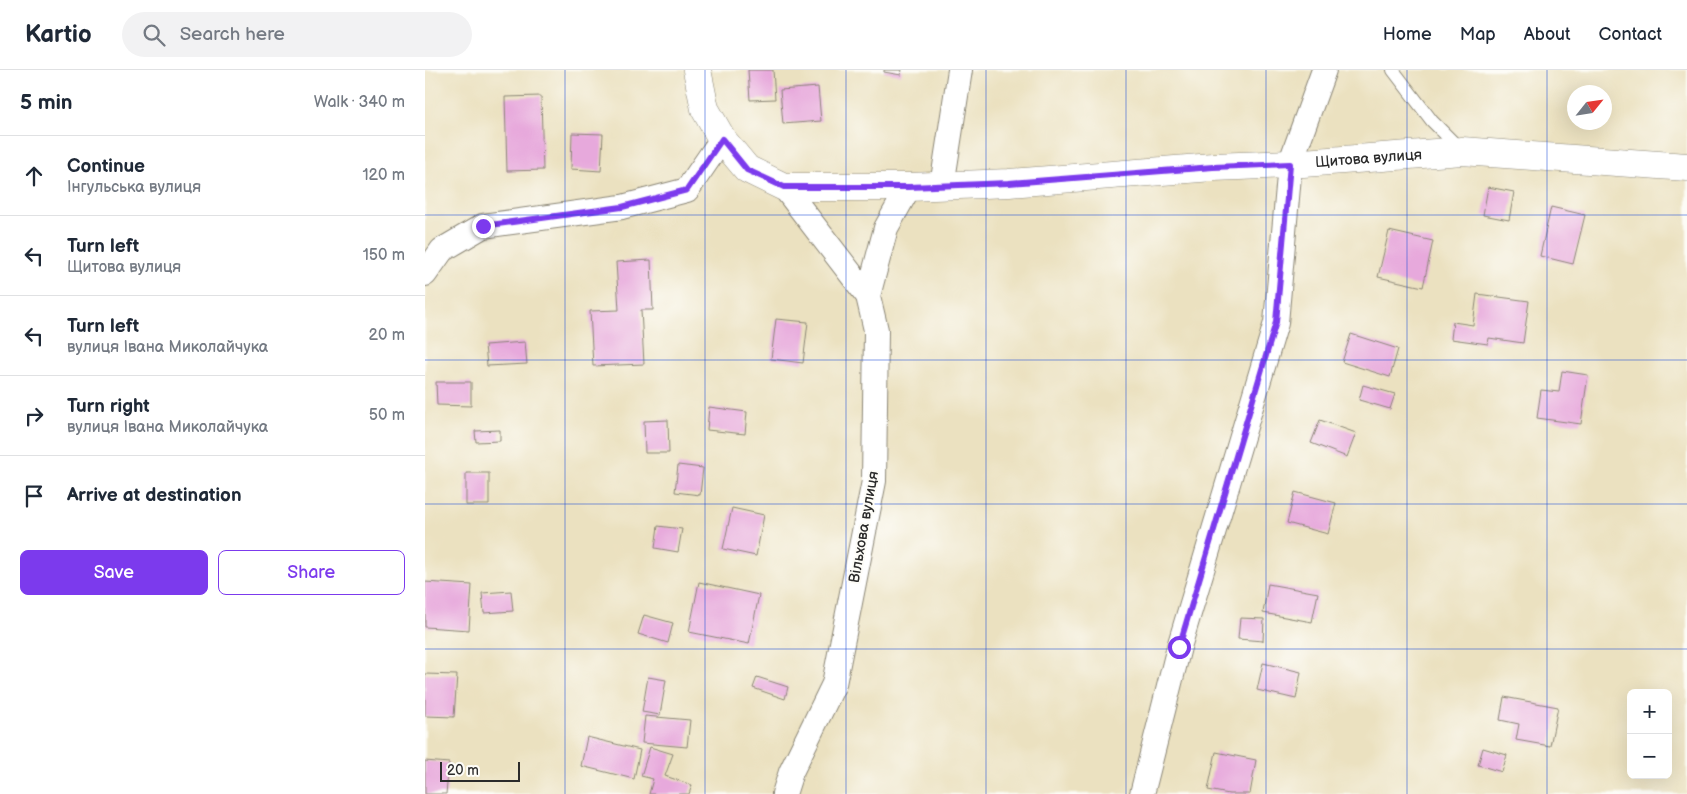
<!DOCTYPE html>
<meta charset="utf-8">
<style>
:root{--surface:#fff;--page:#f2f2f3;--text:#1f2937;--muted:#747a83;--line:#e0e1e3;--accent:#7c3aed}
body{margin:0;font-family:"Balsamiq Sans",sans-serif;background:var(--page);color:var(--text)}
.controls{position:absolute;right:15px;bottom:15px;display:grid;overflow:hidden;border-radius:8px;box-shadow:0 5px 20px #0002}
.controls button{width:45px;height:45px;display:grid;place-items:center;padding:0;border:0;border-bottom:1px solid var(--line);background:var(--surface);color:var(--text);font:25px sans-serif}
.compass{position:absolute;left:1142px;top:15px;width:45px;height:45px;border-radius:50%;background:var(--surface);box-shadow:0 5px 20px #0002;rotate:60deg}
.scale{position:absolute;left:15px;bottom:12px;width:80px;box-sizing:border-box;padding-left:5px;border:2px solid #2b2b2b;border-top:0;font-size:14px;line-height:18px;white-space:nowrap;color:#2b2b2b;-webkit-text-stroke:4px #fdfcf7;paint-order:stroke}
.stop{position:absolute;width:15px;height:15px;margin:-11px;border:4px solid #7c3aed;border-radius:50%;background:#fff}
.stop.end{background:#7c3aed;border-color:#fff;box-shadow:0 1px 5px #0008}
.list{margin:0;padding:0;list-style:none}
h2{display:flex;justify-content:space-between;align-items:center;height:65px;margin:0;padding:0 20px;font-size:21px}
h2 small{font-size:16px;font-weight:400;color:var(--muted)}
.list li{display:grid;grid-template-columns:32px 1fr auto;gap:15px;align-items:center;box-sizing:border-box;height:80px;padding:0 20px;border-top:1px solid var(--line)}
.list b{display:block;font-size:19px;white-space:nowrap}
.list p{margin:0;font-size:16px;white-space:nowrap;color:var(--muted)}
.list em{font-size:16px;font-style:normal;color:var(--muted)}
.actions{display:flex;gap:10px;padding:15px 20px}
.actions a{flex:1;padding:11px 0;border:1px solid var(--accent);border-radius:8px;text-align:center;font-size:18px;color:var(--accent)}
.actions .main{background:var(--accent);color:#fff}
.icon{flex:none;width:28px;height:28px;fill:none;stroke:currentColor;stroke-width:2;stroke-linecap:round;stroke-linejoin:round}
.map{position:relative;flex:none;width:1262px;height:724px;overflow:hidden}
header{display:flex;align-items:center;gap:30px;box-sizing:border-box;height:70px;padding:0 25px;background:var(--surface);border-bottom:1px solid var(--line)}
header strong{font-size:24px}
nav{display:flex;gap:28px;margin-inline-start:auto;font-size:18px}
.search{width:350px;height:45px;background:var(--page);display:flex;align-items:center;gap:12px;box-sizing:border-box;padding:0 18px;border-radius:28px;color:var(--muted);font-size:19px}
main{display:flex}
aside{flex:1;background:var(--surface)}
.map>svg:first-child{display:block}
.building{fill:#e7a9dc}
.lines{fill:none;stroke-linecap:round;stroke-linejoin:round}
.service-casing{stroke:#8b8676;stroke-width:14}
.minor-casing{stroke:#8b8676;stroke-width:26}
.tertiary-casing{stroke:#8b8676;stroke-width:29}
.service{stroke:#fff;stroke-width:12}
.minor{stroke:#fff;stroke-width:24}
.tertiary{stroke:#fff;stroke-width:28}
.route{stroke:#7c3aed;stroke-width:6}
.grid{fill:none;stroke:#1d4ed8;stroke-width:1;stroke-opacity:0.55}
.labels{text-anchor:middle;dominant-baseline:central;stroke-width:4;stroke-linejoin:round;paint-order:stroke}
.street-label{font-size:15px;fill:#2b2b2b;stroke:#fdfcf7}
</style>
<header>
<strong>Kartio</strong>
<div class="search"><svg class="icon" aria-label="search" viewBox="0 0 24 24"><circle cx="10" cy="10" r="6"/><path d="M15 15l6 6"/></svg>Search here</div>
<nav><a>Home</a><a>Map</a><a>About</a><a>Contact</a></nav>
</header>
<main>
<aside>
<h2>5 min<small>Walk · 340 m</small></h2>
<ul class="list">
<li><svg class="icon" aria-label="ahead" viewBox="0 0 24 24"><path d="M12 20V5M6 11l6-6 6 6"/></svg><div><b>Continue</b><p>Інгульська вулиця</p></div><em>120 m</em></li>
<li><svg class="icon" aria-label="left" viewBox="0 0 24 24"><path d="M17 20v-9H6M10 6l-5 5 5 5"/></svg><div><b>Turn left</b><p>Щитова вулиця</p></div><em>150 m</em></li>
<li><svg class="icon" aria-label="left" viewBox="0 0 24 24"><path d="M17 20v-9H6M10 6l-5 5 5 5"/></svg><div><b>Turn left</b><p>вулиця Івана Миколайчука</p></div><em>20 m</em></li>
<li><svg class="icon" aria-label="right" viewBox="0 0 24 24"><path d="M7 20v-9h11M14 6l5 5-5 5"/></svg><div><b>Turn right</b><p>вулиця Івана Миколайчука</p></div><em>50 m</em></li>
<li><svg class="icon" aria-label="arrive" viewBox="0 0 24 24"><path d="M6 21V4h12l-3 4 3 4H6"/></svg><div><b>Arrive at destination</b></div></li>
</ul>
<div class="actions"><a class="main">Save</a><a>Share</a></div>
</aside>
<div class="map">
<svg width="1262" height="724" viewBox="0 0 1262 724">
<rect width="100%" height="100%" fill="#fdfcf7"/>
<filter id="ink" filterUnits="userSpaceOnUse"><feTurbulence type="fractalNoise" baseFrequency=".02" numOctaves="2"/><feDisplacementMap in="SourceGraphic" scale="10" xChannelSelector="R" yChannelSelector="G"/><feConvolveMatrix kernelMatrix="1 2 1 2 8 2 1 2 1" color-interpolation-filters="sRGB"/></filter>
<filter id="wash" filterUnits="userSpaceOnUse"><feTurbulence type="fractalNoise" baseFrequency=".0096" numOctaves="4" result="noise"/><feDisplacementMap in="SourceGraphic" scale="20" xChannelSelector="R" yChannelSelector="G"/><feGaussianBlur stdDeviation="1.12" result="paint"/><feColorMatrix in="noise" values="0 0 0 0 0 0 0 0 0 0 0 0 0 0 0 0 0 1.4 0 .05"/><feComposite in="paint" operator="in"/></filter>
<g filter="url(#wash)">
<rect width="100%" height="100%" fill="#ebe1c0"/>
<g id="blocks">
<path class="building" d="M 323,0 L 348,0 L 350,29 L 325,30 Z
M 459,0 L 477,0 L 476,5 L 459,2 Z
M 393,17 L 396,51 L 358,54 L 355,20 Z
M 116,26 L 118,100 L 82,101 L 80,27 Z
M 147,63 L 178,64 L 176,101 L 146,99 Z
M 1063,117 L 1089,122 L 1084,150 L 1058,145 Z
M 1126,137 L 1160,145 L 1148,194 L 1115,186 Z
M 964,161 L 1008,171 L 998,217 L 953,207 Z
M 226,190 L 228,240 L 216,240 L 219,294 L 168,296 L 165,241 L 194,240 L 191,192 Z
M 1052,224 L 1104,231 L 1098,273 L 1064,268 L 1063,274 L 1026,269 L 1028,252 L 1048,255 Z
M 351,249 L 383,252 L 378,293 L 346,289 Z
M 926,264 L 973,279 L 965,307 L 917,292 Z
M 100,272 L 102,294 L 62,296 L 60,275 Z
M 1137,301 L 1163,305 L 1156,354 L 1112,348 L 1116,320 L 1134,322 Z
M 11,312 L 46,312 L 46,336 L 12,335 Z
M 938,315 L 970,324 L 965,339 L 934,330 Z
M 284,337 L 322,342 L 320,364 L 282,360 Z
M 243,350 L 244,383 L 220,383 L 219,351 Z
M 895,350 L 931,363 L 922,387 L 886,373 Z
M 75,360 L 75,371 L 51,372 L 50,361 Z
M 253,395 L 278,398 L 275,425 L 250,422 Z
M 41,403 L 64,403 L 64,435 L 41,435 Z
M 870,422 L 911,433 L 903,464 L 862,453 Z
M 307,438 L 339,445 L 331,486 L 298,479 Z
M 233,456 L 257,459 L 253,482 L 230,478 Z
M 0,512 L 47,515 L 44,560 L 0,557 Z
M 274,512 L 334,525 L 324,574 L 264,562 Z
M 843,514 L 893,523 L 887,552 L 838,543 Z
M 86,521 L 88,541 L 59,543 L 57,523 Z
M 219,545 L 248,553 L 243,573 L 213,564 Z
M 815,548 L 839,549 L 838,571 L 813,569 Z
M 838,593 L 876,602 L 871,629 L 832,620 Z
M 0,604 L 32,605 L 29,647 L 0,646 Z
M 223,607 L 241,610 L 235,645 L 217,642 Z
M 332,607 L 363,617 L 360,629 L 328,618 Z
M 1079,627 L 1133,637 L 1125,676 L 1091,670 L 1094,654 L 1075,650 Z
M 220,646 L 265,650 L 262,677 L 217,673 Z
M 162,667 L 215,680 L 209,709 L 156,696 Z
M 225,677 L 248,684 L 240,706 L 267,715 L 264,724 L 224,724 L 228,709 L 216,706 Z
M 1058,678 L 1082,685 L 1077,702 L 1053,695 Z
M 791,682 L 831,690 L 825,724 L 804,724 L 783,720 Z
M 0,691 L 24,693 L 21,724 L 0,724 Z"/>
</g>
</g>
<g filter="url(#ink)">
<use href="#blocks" fill-opacity="0" stroke="#8b8676" stroke-width="1"/>
<g class="lines">
<defs>
<path id="service" d="M 968,0 L 1007,51 L 1036,80"/>
<path id="minor" d="M 517,116 L 535,0
M 359,117 L 443,226 L 451,260 L 449,411 L 409,614 L 366,702 L 359,724
M 0,204 L 17,180 L 58,156 L 197,137 L 262,120 L 297,69
M 443,226 L 461,158 L 484,117
M 717,724 L 754,577 L 851,253 L 865,94 L 899,0"/>
<g id="tertiary">
<path id="s1" d="M 272,0 L 280,39 L 297,69 L 322,99 L 359,117 L 484,117 L 584,113 L 788,97 L 865,94 L 1037,81 L 1262,97"/>
</g>
</defs>
<use href="#service" class="service-casing"/>
<use href="#minor" class="minor-casing"/>
<use href="#tertiary" class="tertiary-casing"/>
<use href="#service" class="service"/>
<use href="#minor" class="minor"/>
<use href="#tertiary" class="tertiary"/>
</g>
</g>
<g class="lines" filter="url(#ink)">
<path class="route" d="M 58,156 L 197,137 L 262,120 L 297,69 L 322,100 L 359,117 L 484,117 L 584,113 L 788,97 L 865,94 L 851,252 L 754,577"/>
</g>
<path class="grid" d="M 140,0 L 140,724M 280,0 L 280,724M 421,0 L 421,724M 561,0 L 561,724M 701,0 L 701,724M 841,0 L 841,724M 982,0 L 982,724M 1122,0 L 1122,724M 0,145 L 1262,145M 0,290 L 1262,290M 0,434 L 1262,434M 0,579 L 1262,579"/>
<g class="labels">
<g class="street-label">
<text stroke="none"><textPath href="#s1" startOffset="740">Щитова вулиця</textPath></text>
<text transform="translate(439 457) rotate(-80)">Вільхова вулиця</text>
</g>
</g>
</svg>
<div class="controls">
<button>+</button>
<button>−</button>
</div>
<svg class="compass" viewBox="-18 -18 36 36"><path d="M0-13l5 13h-10z" fill="#e53935"/><path d="M0 13l5-13h-10z" fill="#747a83"/></svg>
<div class="scale">20 m</div>
<div class="stop" style="left:754px;top:577px"></div>
<div class="stop end" style="left:58px;top:156px"></div>
</div>
</main>
